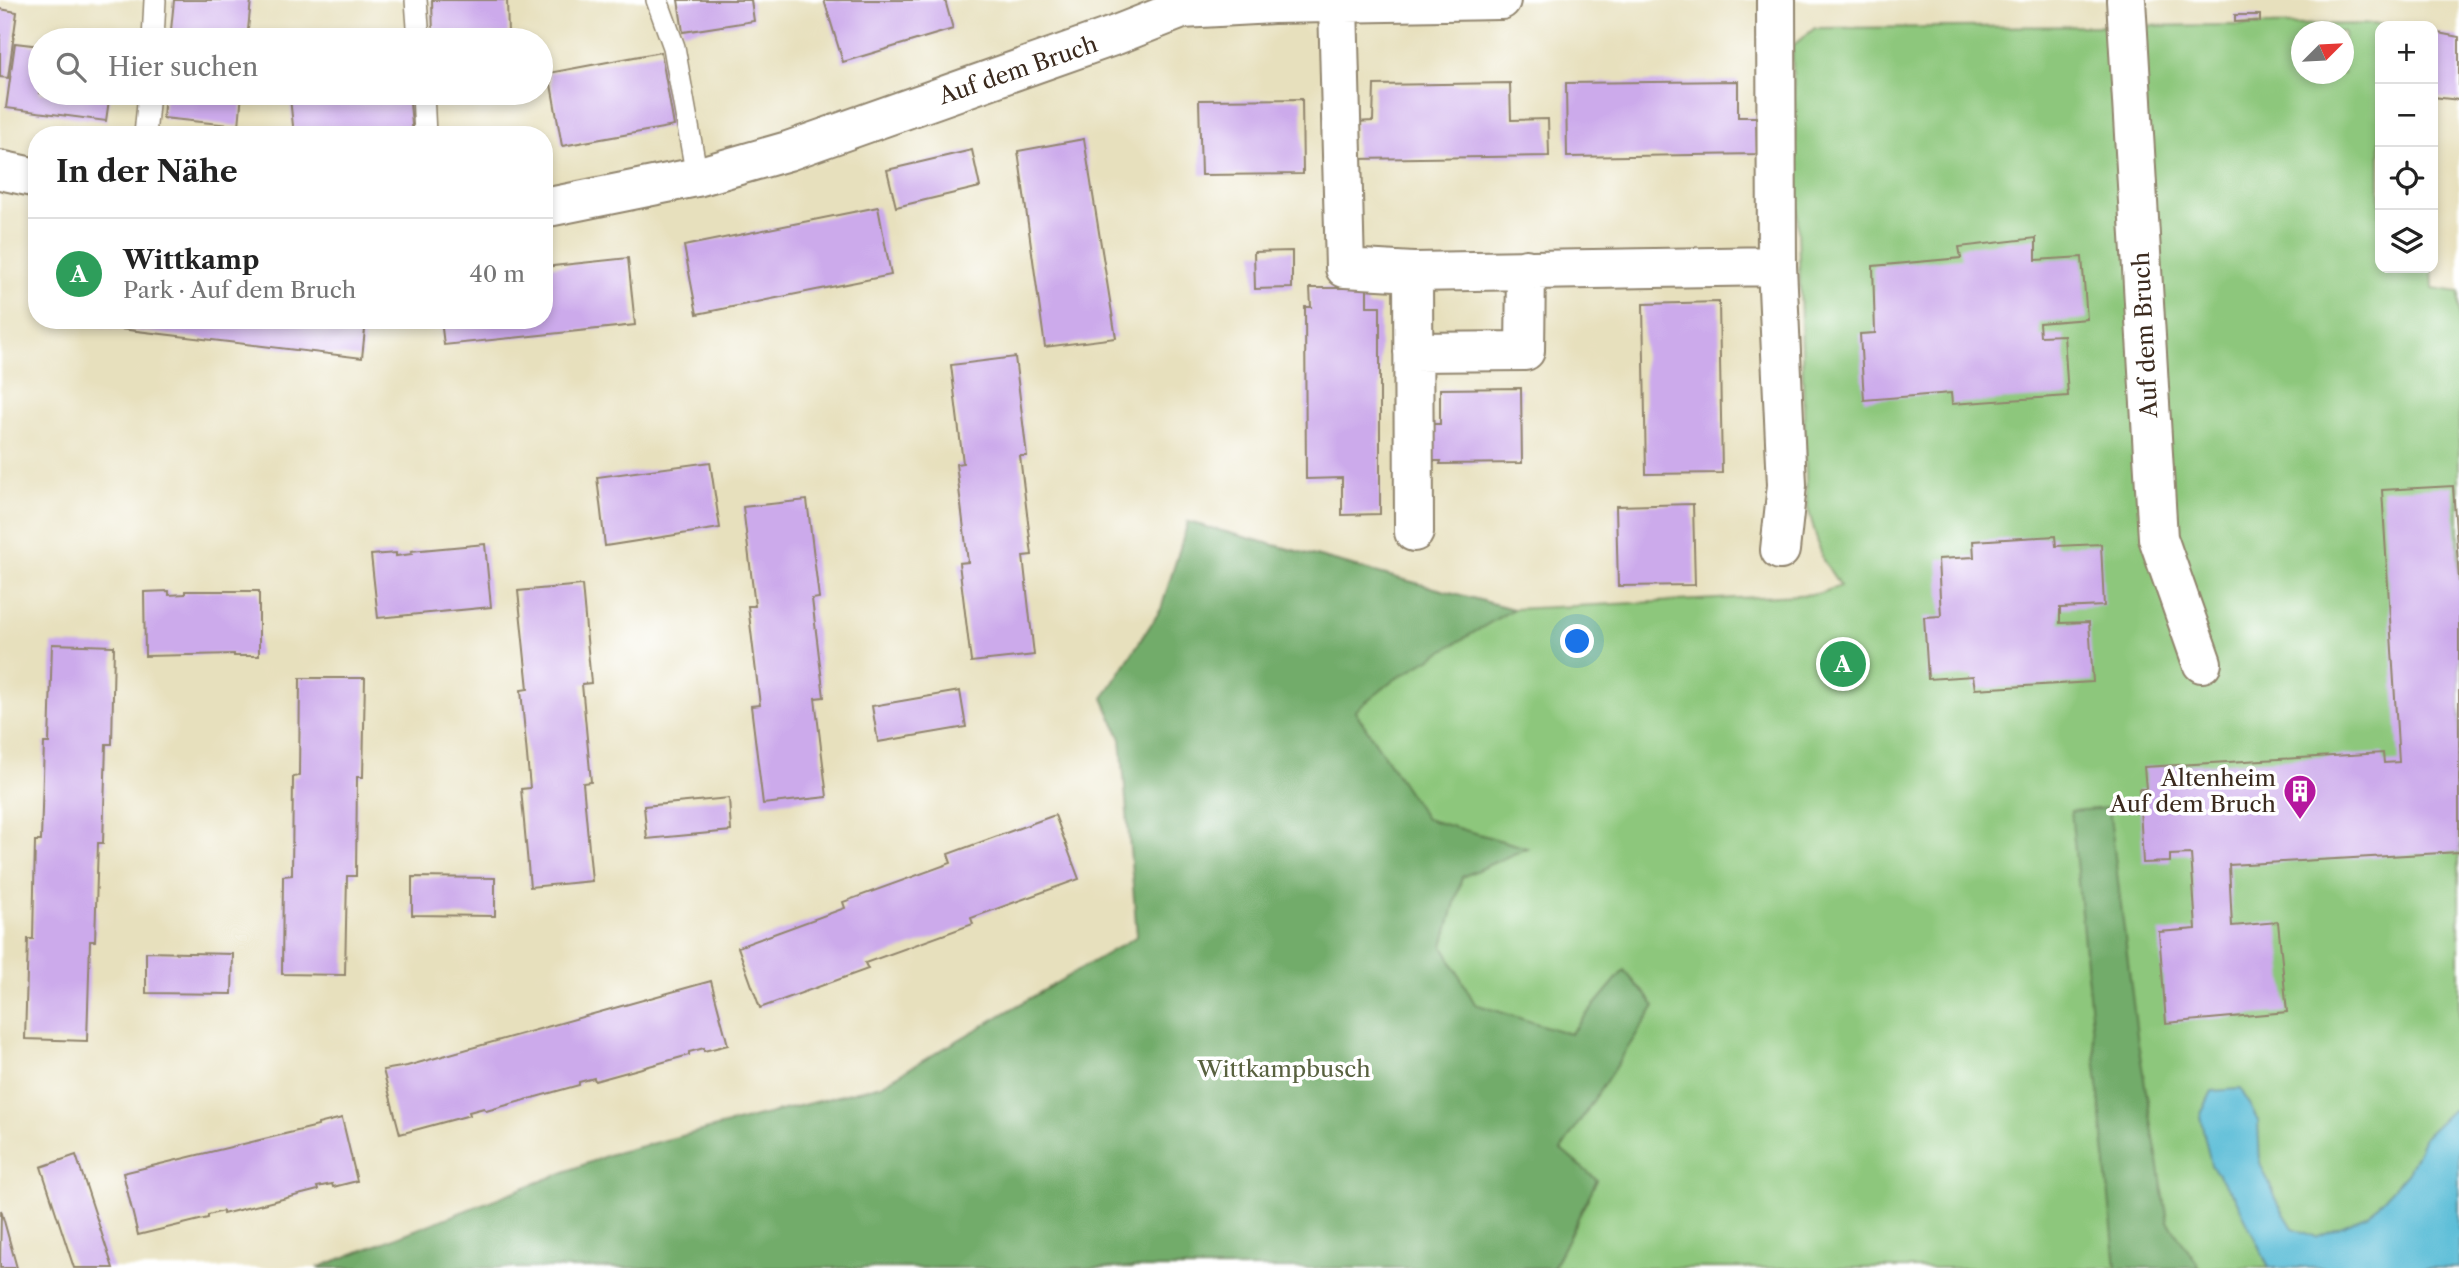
<!DOCTYPE html>
<html lang="de">
<meta charset="utf-8">
<style>
:root{--surface:#fff;--page:#f6f6f6;--text:#222;--muted:#767676;--line:#e0e0e0;--accent:#0f766e}
body{margin:0;font-family:"Libre Caslon Text",serif;background:var(--page);color:var(--text)}
.controls{position:absolute;right:21px;top:21px;display:grid;overflow:hidden;border-radius:14px;box-shadow:0 4px 10px #0003}
.controls button{width:63px;height:63px;display:grid;place-items:center;padding:0;border:0;border-bottom:2px solid var(--line);background:var(--surface);color:var(--text);font:35px sans-serif}
.compass{position:absolute;left:2291px;top:21px;width:63px;height:63px;border-radius:50%;background:var(--surface);box-shadow:0 4px 10px #0003;rotate:66deg}
.you{position:absolute;left:1578px;top:642px;width:24px;height:24px;margin:-18px;border:5px solid #fff;border-radius:50%;background:#1a73e8;box-shadow:0 0 0 10px #1a73e833}
.badge{display:grid;place-items:center;width:46px;height:46px;border-radius:50%;background:var(--accent);color:#fff;font-size:23px;font-weight:700}
.pin{position:absolute;translate:-50% -50%;border:4px solid #fff;box-shadow:0 2px 7px #0006}
.list{margin:0;padding:0;list-style:none}
h2{display:flex;justify-content:space-between;align-items:center;height:91px;margin:0;padding:0 28px;font-size:30px}
h2 small{font-size:23px;font-weight:400;color:var(--muted)}
.list li{display:grid;grid-template-columns:46px 1fr auto;gap:21px;align-items:center;box-sizing:border-box;height:112px;padding:0 28px;border-top:2px solid var(--line)}
.list b{display:block;font-size:26px;white-space:nowrap}
.list p{margin:0;font-size:23px;white-space:nowrap;color:var(--muted)}
.list em{font-size:23px;font-style:normal;color:var(--muted)}
.icon{flex:none;width:38px;height:38px;fill:none;stroke:currentColor;stroke-width:2;stroke-linecap:round;stroke-linejoin:round}
.map{position:relative;flex:none;width:2459px;height:1268px;overflow:hidden}
.search{position:absolute;background:var(--surface);box-shadow:0 4px 10px #0003;left:28px;top:28px;width:525px;height:77px;display:flex;align-items:center;gap:18px;box-sizing:border-box;padding:0 24px;border-radius:38px;color:var(--muted);font-size:26px}
.panel{position:absolute;background:var(--surface);box-shadow:0 4px 10px #0003;left:28px;top:126px;width:525px;height:203px;border-radius:28px}
.map>svg:first-child{display:block}
.green{fill:#8dc77b;stroke:#64784c;stroke-width:2;fill-rule:evenodd}
.forest{fill:#72ac6b;stroke:#566b44;stroke-width:2}
.water{fill:#57bbd6;stroke:#49727a;stroke-width:2}
.building{fill:#ccaaeb}
.lines{fill:none;stroke-linecap:round;stroke-linejoin:round}
.lane-casing{stroke:#91856e;stroke-width:24}
.street-casing{stroke:#91856e;stroke-width:42}
.lane{stroke:#fff;stroke-width:21}
.street{stroke:#fff;stroke-width:38}
.labels{text-anchor:middle;dominant-baseline:central;stroke-width:7;stroke-linejoin:round;paint-order:stroke}
.street-label{font-size:23px;fill:#3b2a1e;stroke:#fff}
.poi-label{font-size:23px;fill:#3b2a1e;stroke:#fff;text-anchor:end}
.park-label{font-size:23px;fill:#58613f;stroke:#fff}
</style>
<div class="map">
<svg width="2459" height="1268" viewBox="0 0 2459 1268">
<rect width="100%" height="100%" fill="#fff"/>
<filter id="ink" filterUnits="userSpaceOnUse"><feTurbulence type="fractalNoise" baseFrequency=".0143" numOctaves="2"/><feDisplacementMap in="SourceGraphic" scale="14" xChannelSelector="R" yChannelSelector="G"/><feConvolveMatrix kernelMatrix="1 2 1 2 8 2 1 2 1" color-interpolation-filters="sRGB"/></filter>
<filter id="wash" filterUnits="userSpaceOnUse"><feTurbulence type="fractalNoise" baseFrequency=".00686" numOctaves="4" result="noise"/><feDisplacementMap in="SourceGraphic" scale="28" xChannelSelector="R" yChannelSelector="G"/><feGaussianBlur stdDeviation="1.57" result="paint"/><feColorMatrix in="noise" values="0 0 0 0 0 0 0 0 0 0 0 0 0 0 0 0 0 1.4 0 .05"/><feComposite in="paint" operator="in"/></filter>
<g filter="url(#wash)">
<rect width="100%" height="100%" fill="#e7e0bd"/>
<path class="green" d="M 2398,24 L 2398,26 L 2380,26 L 2380,268 L 2432,268 L 2433,288 L 2459,292 L 2459,1268 L 1419,1268 L 1188,522 L 1513,609 L 1818,594 L 1840,586 L 1823,560 L 1807,505 L 1792,46 L 1815,28 ZM 2302,32 L 2344,32 L 2344,74 L 2302,74 Z"/>
<path class="forest" d="M 1188,522 L 1513,609 L 1394,680 L 1355,711 L 1426,819 L 1527,848 L 1462,877 L 1443,946 L 1475,1004 L 1570,1034 L 1624,970 L 1655,1006 L 1561,1150 L 1597,1180 L 1553,1268 L 317,1268 L 611,1154 L 881,1085 L 1137,936 L 1121,739 L 1103,698 L 1161,609 Z
M 2109,808 L 2138,1043 L 2168,1221 L 2200,1268 L 2116,1268 L 2071,811 Z"/>
<path class="water" d="M 2241,1089 L 2258,1121 L 2260,1163 L 2279,1205 L 2293,1228 L 2316,1237 L 2369,1215 L 2408,1172 L 2424,1137 L 2452,1110 L 2459,1111 L 2459,1268 L 2269,1268 L 2235,1197 L 2211,1165 L 2200,1116 L 2212,1091 Z"/>
<g id="blocks">
<path class="building" d="M 174,0 L 251,0 L 247,40 L 170,40 Z
M 432,0 L 507,0 L 508,34 L 433,36 Z
M 678,0 L 751,0 L 754,21 L 683,32 Z
M 824,0 L 945,0 L 953,29 L 843,62 Z
M 0,9 L 17,12 L 8,78 L 0,77 Z
M 2235,15 L 2260,15 L 2260,21 L 2235,22 Z
M 2433,32 L 2459,37 L 2459,100 L 2433,97 Z
M 15,43 L 40,46 L 40,93 L 110,93 L 106,121 L 6,108 Z
M 661,52 L 674,126 L 562,146 L 549,73 Z
M 1738,81 L 1738,117 L 1756,117 L 1757,154 L 1567,157 L 1566,83 Z
M 1510,83 L 1511,120 L 1548,119 L 1549,156 L 1356,159 L 1355,122 L 1373,121 L 1374,85 Z
M 165,93 L 242,93 L 239,126 L 163,118 Z
M 339,93 L 409,93 L 413,135 L 294,135 L 290,98 Z
M 1302,99 L 1303,174 L 1201,175 L 1199,100 Z
M 1084,139 L 1116,338 L 1045,347 L 1018,151 Z
M 972,150 L 980,187 L 896,207 L 887,170 Z
M 878,207 L 891,275 L 697,314 L 684,246 Z
M 2036,238 L 2036,260 L 2082,257 L 2087,319 L 2039,323 L 2040,336 L 2064,335 L 2068,396 L 1952,404 L 1951,393 L 1864,400 L 1860,334 L 1875,333 L 1873,266 L 1961,258 L 1959,247 Z
M 1292,251 L 1292,288 L 1255,289 L 1254,252 Z
M 628,258 L 635,325 L 444,345 L 441,320 L 544,320 L 544,267 Z
M 1310,288 L 1367,288 L 1367,306 L 1380,306 L 1380,514 L 1342,515 L 1342,478 L 1306,479 L 1305,307 L 1311,307 Z
M 1719,302 L 1722,473 L 1646,474 L 1643,304 Z
M 79,320 L 366,320 L 362,358 L 79,324 Z
M 1015,357 L 1027,456 L 1020,456 L 1032,555 L 1023,556 L 1034,655 L 971,662 L 959,563 L 968,562 L 956,464 L 963,463 L 951,365 Z
M 1521,388 L 1522,463 L 1440,464 L 1441,461 L 1422,461 L 1422,424 L 1440,424 L 1440,389 Z
M 710,462 L 720,528 L 605,546 L 597,477 Z
M 2453,486 L 2459,580 L 2459,852 L 2229,865 L 2232,926 L 2278,922 L 2287,1012 L 2166,1023 L 2159,932 L 2196,929 L 2191,854 L 2170,855 L 2170,862 L 2143,863 L 2139,789 L 2146,789 L 2144,767 L 2383,753 L 2384,763 L 2399,762 L 2382,490 Z
M 807,500 L 819,598 L 812,599 L 824,697 L 815,698 L 827,797 L 763,804 L 751,706 L 760,705 L 748,606 L 755,606 L 743,507 Z
M 1693,504 L 1695,585 L 1618,586 L 1616,506 Z
M 2055,536 L 2056,546 L 2101,544 L 2104,606 L 2060,608 L 2060,623 L 2089,622 L 2093,682 L 1975,689 L 1973,676 L 1928,679 L 1924,617 L 1941,616 L 1938,559 L 1974,557 L 1973,541 Z
M 485,544 L 491,607 L 378,618 L 371,555 L 396,553 L 396,556 L 412,554 L 411,551 Z
M 582,585 L 591,683 L 582,684 L 591,782 L 583,783 L 592,881 L 530,887 L 521,789 L 530,788 L 521,690 L 528,689 L 518,591 Z
M 169,591 L 169,595 L 185,594 L 185,591 L 259,591 L 259,656 L 234,656 L 234,654 L 145,656 L 144,592 Z
M 52,644 L 114,646 L 112,744 L 106,744 L 103,843 L 98,843 L 95,941 L 90,941 L 87,1041 L 25,1039 L 28,939 L 33,939 L 35,841 L 41,841 L 44,743 L 49,743 Z
M 300,678 L 365,678 L 363,777 L 357,777 L 356,876 L 347,876 L 345,975 L 282,974 L 283,876 L 292,875 L 293,777 L 299,776 Z
M 960,691 L 966,727 L 878,742 L 872,706 Z
M 729,798 L 731,831 L 647,839 L 644,806 Z
M 1055,815 L 1079,879 L 971,918 L 973,924 L 865,963 L 868,969 L 760,1008 L 738,947 L 845,908 L 843,902 L 951,863 L 948,854 Z
M 412,877 L 495,878 L 495,916 L 412,915 Z
M 146,952 L 233,954 L 232,994 L 146,993 Z
M 711,981 L 728,1045 L 704,1051 L 704,1048 L 689,1052 L 689,1055 L 595,1081 L 594,1078 L 579,1082 L 579,1085 L 486,1111 L 484,1108 L 469,1112 L 470,1115 L 400,1134 L 383,1070 L 407,1066 Z
M 342,1118 L 357,1181 L 333,1187 L 332,1184 L 317,1187 L 318,1190 L 223,1214 L 223,1211 L 208,1215 L 208,1218 L 138,1235 L 123,1173 L 318,1126 L 318,1124 Z
M 76,1155 L 113,1268 L 74,1268 L 41,1167 Z
M 1,1210 L 17,1268 L 0,1268 Z"/>
</g>
</g>
<g filter="url(#ink)">
<use href="#blocks" fill-opacity="0" stroke="#91856e" stroke-width="2"/>
<g class="lines">
<defs>
<path id="lane" d="M 416,0 L 419,40
M 657,0 L 674,47 L 697,177
M 153,40 L 155,0
M 423,93 L 425,135
M 145,135 L 149,93"/>
<path id="street" d="M 1776,0 L 1777,266 L 1787,485 L 1780,550
M 2126,0 L 2158,538 L 2202,663
M 1338,4 L 1345,268 L 1413,272 L 1777,266
M 0,170 L 37,178
M 544,208 L 697,177 L 788,151 L 1116,35 L 1182,9 L 1273,4 L 1501,0
M 1413,272 L 1414,532
M 1413,352 L 1525,351 L 1526,269"/>
</defs>
<use href="#lane" class="lane-casing"/>
<use href="#street" class="street-casing"/>
<use href="#lane" class="lane"/>
<use href="#street" class="street"/>
</g>
</g>
<defs>
<symbol id="building-pin" viewBox="-11 -11 22 30"><path d="M0 17L-7.5 6A9.5 9.5 0 1 1 7.5 6Z" fill="#b5179e" stroke="#fff"/><path d="M-4-6H4V6H1V3H-1V6H-4ZM-2.5-4.3h1.7v1.8h-1.7ZM.8-4.3h1.7v1.8H.8ZM-2.5-1h1.7V.8h-1.7ZM.8-1h1.7V.8H.8Z" fill="#fff"/></symbol>
</defs>
<g fill-rule="evenodd">
<use href="#building-pin" x="2281" y="772" width="38" height="52"/>
</g>
<g class="labels">
<g class="street-label">
<text transform="translate(1018 70) rotate(-19)">Auf dem Bruch</text>
<text transform="translate(2145 335) rotate(-93)">Auf dem Bruch</text>
</g>
<g class="poi-label">
<text x="2276" y="778">Altenheim<tspan x="2276" dy="26">Auf dem Bruch</tspan></text>
</g>
<g class="park-label">
<text x="1284" y="1069">Wittkampbusch</text>
</g>
</g>
</svg>
<div class="controls">
<button>+</button>
<button>−</button>
<button><svg class="icon" aria-label="locate" viewBox="0 0 24 24"><circle cx="12" cy="12" r="6"/><path d="M12 2v4M12 18v4M2 12h4M18 12h4"/></svg></button>
<button><svg class="icon" aria-label="layers" viewBox="0 0 24 24"><path d="M12 4l9 5-9 5-9-5zM3 14l9 5 9-5"/></svg></button>
</div>
<svg class="compass" viewBox="-18 -18 36 36"><path d="M0-13l5 13h-10z" fill="#e53935"/><path d="M0 13l5-13h-10z" fill="#767676"/></svg>
<div class="you"></div>
<div class="pin badge" style="left:1843px;top:664px;background:#2e9e5b">A</div>
<div class="search"><svg class="icon" aria-label="search" viewBox="0 0 24 24"><circle cx="10" cy="10" r="6"/><path d="M15 15l6 6"/></svg>Hier suchen</div>
<section class="panel">
<h2>In der Nähe<small></small></h2>
<ul class="list">
<li><span class="badge" style="background:#2e9e5b">A</span><div><b>Wittkamp</b><p>Park · Auf dem Bruch</p></div><em>40 m</em></li>
</ul>
</section>
</div>
